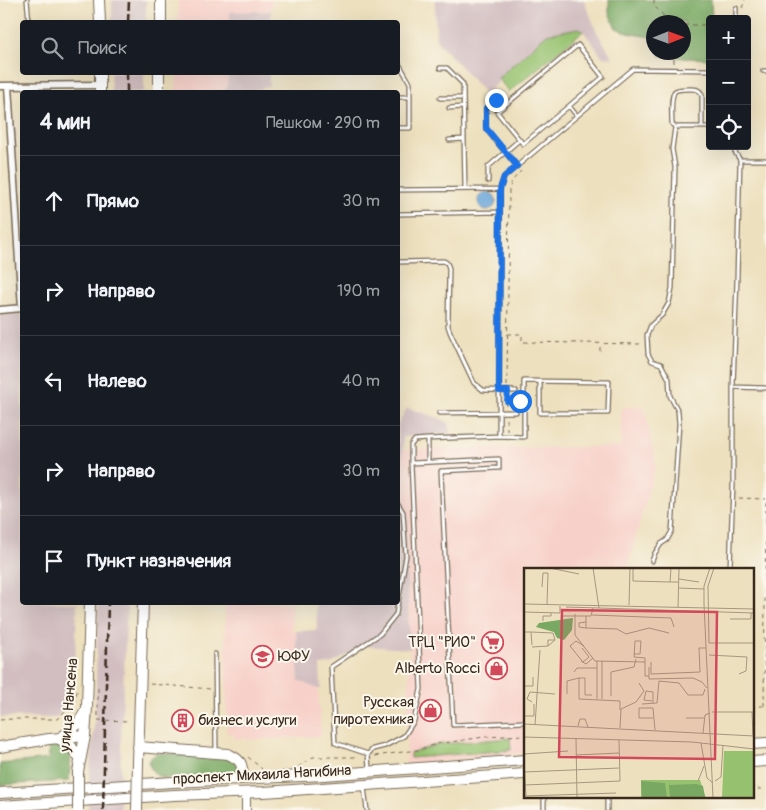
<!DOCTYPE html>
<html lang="ru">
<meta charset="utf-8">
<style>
:root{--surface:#171b24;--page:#20242c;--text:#f1f3f6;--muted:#9ea1a6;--line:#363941}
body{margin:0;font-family:Pangolin,sans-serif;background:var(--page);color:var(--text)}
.controls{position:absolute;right:15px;top:15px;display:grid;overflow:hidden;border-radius:5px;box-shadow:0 5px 20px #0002}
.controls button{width:45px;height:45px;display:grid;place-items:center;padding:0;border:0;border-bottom:1px solid var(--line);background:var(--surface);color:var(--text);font:25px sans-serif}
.compass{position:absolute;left:646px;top:15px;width:45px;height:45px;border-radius:50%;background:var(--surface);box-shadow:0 5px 20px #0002;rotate:89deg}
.stop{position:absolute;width:15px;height:15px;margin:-11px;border:4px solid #1a73e8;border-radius:50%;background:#fff}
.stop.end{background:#1a73e8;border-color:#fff;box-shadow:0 1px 5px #0008}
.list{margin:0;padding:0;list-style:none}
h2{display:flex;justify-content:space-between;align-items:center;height:65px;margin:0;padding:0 20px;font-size:21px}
h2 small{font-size:16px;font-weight:400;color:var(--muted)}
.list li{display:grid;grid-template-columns:32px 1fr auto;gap:15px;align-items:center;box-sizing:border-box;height:90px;padding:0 20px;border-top:1px solid var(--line)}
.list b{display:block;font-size:19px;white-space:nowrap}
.list em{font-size:16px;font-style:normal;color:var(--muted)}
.icon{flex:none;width:28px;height:28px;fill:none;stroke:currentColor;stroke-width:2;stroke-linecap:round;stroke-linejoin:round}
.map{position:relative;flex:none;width:766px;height:810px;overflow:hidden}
.search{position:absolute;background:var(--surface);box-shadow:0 5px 20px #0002;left:20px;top:20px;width:380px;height:55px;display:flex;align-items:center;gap:12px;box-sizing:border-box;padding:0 18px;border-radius:5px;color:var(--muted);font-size:19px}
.panel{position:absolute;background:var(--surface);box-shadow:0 5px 20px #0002;left:20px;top:90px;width:380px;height:515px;border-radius:5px}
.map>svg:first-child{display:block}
.built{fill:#f7d0c9}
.industrial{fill:#d2bec1}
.green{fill:#96c270;stroke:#687647}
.forest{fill:#78a862;stroke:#5a6940}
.water{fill:#68a5da;stroke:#52687c}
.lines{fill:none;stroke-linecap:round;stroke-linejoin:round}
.service-casing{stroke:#796a56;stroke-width:5.5}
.minor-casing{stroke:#796a56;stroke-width:9}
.tertiary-casing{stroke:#796a56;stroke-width:10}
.primary-casing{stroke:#796a56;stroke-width:12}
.path{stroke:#796a56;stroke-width:1;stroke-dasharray:4 4;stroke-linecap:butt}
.service{stroke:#fff;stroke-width:3}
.minor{stroke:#fff;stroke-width:6}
.tertiary{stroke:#fff;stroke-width:8}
.primary{stroke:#fff;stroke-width:10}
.rail{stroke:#3b2a1e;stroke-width:2.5;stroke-dasharray:8 4;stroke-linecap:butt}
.primary-bridge-casing{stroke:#796a56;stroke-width:12;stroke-linecap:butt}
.primary-bridge{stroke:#fff;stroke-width:10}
.route{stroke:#1a73e8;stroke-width:6}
.labels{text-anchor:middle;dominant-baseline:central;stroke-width:4;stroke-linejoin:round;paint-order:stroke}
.poi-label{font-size:15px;fill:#3b2a1e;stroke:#fbf7ec;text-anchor:end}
.street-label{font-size:15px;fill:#3b2a1e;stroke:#fbf7ec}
.inset-road{fill:none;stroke:#a6977e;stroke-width:1}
.view{fill:#d1495b;fill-opacity:0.15;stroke:#d1495b;stroke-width:2.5}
.inset-edge{fill:none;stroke:#3b2a1e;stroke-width:2.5}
</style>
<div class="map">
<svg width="766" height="810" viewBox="0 0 766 810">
<rect width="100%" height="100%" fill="#fbf7ec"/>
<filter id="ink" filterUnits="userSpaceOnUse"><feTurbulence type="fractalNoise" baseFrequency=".02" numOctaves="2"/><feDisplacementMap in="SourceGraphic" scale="10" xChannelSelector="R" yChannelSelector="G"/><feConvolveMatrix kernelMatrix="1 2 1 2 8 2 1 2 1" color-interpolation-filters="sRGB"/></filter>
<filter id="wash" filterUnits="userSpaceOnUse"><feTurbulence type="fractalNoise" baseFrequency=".0096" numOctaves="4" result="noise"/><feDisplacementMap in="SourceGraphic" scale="20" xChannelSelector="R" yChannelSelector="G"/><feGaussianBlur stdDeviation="1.12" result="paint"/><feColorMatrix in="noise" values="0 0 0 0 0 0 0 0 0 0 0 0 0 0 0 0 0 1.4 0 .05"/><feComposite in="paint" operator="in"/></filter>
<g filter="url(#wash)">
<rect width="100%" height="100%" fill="#ede0be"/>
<path class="built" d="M 178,0 L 272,0 L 271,11 L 231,12 L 230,22 L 178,22 Z
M 177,73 L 228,73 L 227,88 L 223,92 L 176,92 Z
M 644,406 L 656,464 L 627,569 L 525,569 L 525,753 L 406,764 L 410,649 L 402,450 L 477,448 L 621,447 L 621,408 Z
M 225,603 L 291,603 L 292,631 L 296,631 L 299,681 L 318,689 L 321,736 L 247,740 L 247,738 L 234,739 L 233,733 L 227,733 Z"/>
<path class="industrial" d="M 112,0 L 146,0 L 146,22 L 112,22 Z
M 435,0 L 584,0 L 597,32 L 613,58 L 603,57 L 583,31 L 579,28 L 499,78 L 500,81 L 485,93 L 436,40 Z
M 271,11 L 271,22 L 230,22 L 230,12 Z
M 111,73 L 144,73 L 144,92 L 111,92 Z
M 228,73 L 269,73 L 269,86 L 248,92 L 223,92 L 227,88 Z
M 22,314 L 22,602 L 77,603 L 74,699 L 56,718 L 0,717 L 0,315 Z
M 407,408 L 439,418 L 449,423 L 451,434 L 403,437 L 402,462 L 410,649 L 364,646 L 331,664 L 320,665 L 321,689 L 318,689 L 299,681 L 296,631 L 317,630 L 316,603 L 398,602 L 398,424 Z
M 98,603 L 127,603 L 121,739 L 120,810 L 88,810 L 89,779 L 95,718 Z"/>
<path class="green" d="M 579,28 L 583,31 L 509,92 L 498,78 L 547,34 Z
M 510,738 L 511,750 L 410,758 L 410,753 L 440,744 Z"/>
<path class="forest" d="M 609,0 L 711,0 L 712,19 L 710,19 L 710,59 L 684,58 L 661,56 L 659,53 L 684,52 L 684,22 L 654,22 L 653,43 L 650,37 L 628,33 L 616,28 L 609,13 Z
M 57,744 L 62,747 L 71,755 L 69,781 L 0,785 L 0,764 L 49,759 L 48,745 Z
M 157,753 L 223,757 L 233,760 L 237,765 L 236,771 L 231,774 L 164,778 C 155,776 152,771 148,762 L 151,758 Z"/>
<path class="water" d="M478 201a9 9 0 1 1 18 0a9 9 0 1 1-18 0Z"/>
</g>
<g filter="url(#ink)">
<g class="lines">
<defs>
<path id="service" d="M 27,0 L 29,22
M 736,19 L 736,8
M 398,62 L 410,83 L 410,97 L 398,97
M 440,68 L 447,68 L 463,84 L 465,189
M 763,71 L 766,71
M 440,98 L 463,98
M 498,102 L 495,100 L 486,109 L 486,129 L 517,166
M 569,106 L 523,144 L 497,112 L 578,45 L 603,77 L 569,106 L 577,116
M 449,108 L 463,107
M 702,127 L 702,94 C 698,88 694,89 687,89 C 683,89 679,89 675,91 C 670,96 672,117 672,124 L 675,127 L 710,127
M 398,128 L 410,128 L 410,97
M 449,140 L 464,139
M 735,146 L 735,152 L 740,160 L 766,160
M 488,181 L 488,167 L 518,141
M 398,190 L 500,189
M 398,214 L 500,212
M 398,262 L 444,261 L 447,263 L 449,268 L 448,326 L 450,332 L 474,383 L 483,390 L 516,391
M 733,387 L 766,388
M 439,413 L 516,412
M 499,436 L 524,437 L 524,381 L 609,382 L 608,413 L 540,413 L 540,381
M 428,462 L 428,439 L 499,436 L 500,189 L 504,177 L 633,69 L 710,70
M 411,463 L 411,445 L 415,440 L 428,439
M 652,561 L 655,553 L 661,544 L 667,540 L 672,531 L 679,424 L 678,411 L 670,396 L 669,379 L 661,364 L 652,361 L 648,354 L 647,335 L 651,325 L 662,315 L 669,303 L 672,288 L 675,167 L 672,149 L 675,127
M 730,569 L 733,486 L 733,387 L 737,279 L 740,160
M 215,654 L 216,751
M 368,754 L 335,743 L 331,667 L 380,634 L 396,614 L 406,556 L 403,512 L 398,504
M 369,769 L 368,754 L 373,749 L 385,746 L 404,736 L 414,721 L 421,689 L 411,463 L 499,459 L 499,468 L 441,471 L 453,725 L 525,722
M 364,787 L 367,810
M 607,796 L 607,810
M 544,810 L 544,796"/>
<path id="minor" d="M 0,86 L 100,85
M 8,86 L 22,308
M 0,310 L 22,308"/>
<path id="tertiary" d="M 246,793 L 246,810"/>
<path id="primary" d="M 99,0 L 100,22
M 161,22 L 161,0
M 100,72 L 100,92
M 159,92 L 159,72
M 61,737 C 73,731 79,723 85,712
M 59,739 L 71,746 L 80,759
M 752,744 L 766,743
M 0,747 L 49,739 L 85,736
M 138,747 L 228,754 C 243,761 242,764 243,779
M 138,762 L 143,602
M 752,762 L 766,761
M 78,772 L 85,736 L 87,708 L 90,602
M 0,793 L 173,782 L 324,775 L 525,760
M 0,806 L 174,795 L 264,792 L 525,774"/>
</defs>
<use href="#service" class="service-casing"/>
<use href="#minor" class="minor-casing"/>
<use href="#tertiary" class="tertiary-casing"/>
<use href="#primary" class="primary-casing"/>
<path class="path" d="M 654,0 L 654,6 L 670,22
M 742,8 L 745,0
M 684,25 L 710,25
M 674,63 L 674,52
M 508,334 L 522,334 L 522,342 L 639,344 L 642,343
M 600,351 L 600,345
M 507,386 L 509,189 L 512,181 L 521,171
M 508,401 L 519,401
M 507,406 L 507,397
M 507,431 L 507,417
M 739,498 L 766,499
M 150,684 L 211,689
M 98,688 L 98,720 L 129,721
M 764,706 L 766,500
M 752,709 L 755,706 L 766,706
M 0,720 L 12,719 L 57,719 C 68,708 74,704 78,688 L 79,688
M 375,756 L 417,750 L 437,744 L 484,737 L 525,735
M 248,757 L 262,769
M 298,767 L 313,757 L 356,757
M 752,784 L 757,789 L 766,789"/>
<use href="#service" class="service"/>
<use href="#minor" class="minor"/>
<use href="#tertiary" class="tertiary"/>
<use href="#primary" class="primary"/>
<path class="rail" d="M 128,22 L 129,0
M 127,92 L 127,72
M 103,810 L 108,602"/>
<defs>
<path id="primary-bridge" d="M 78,810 L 78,772
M 137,810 L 138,762"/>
</defs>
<use href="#primary-bridge" class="primary-bridge-casing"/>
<use href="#primary-bridge" class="primary-bridge"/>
</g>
</g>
<g class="lines" filter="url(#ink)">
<path class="route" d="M 496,100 L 486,108 L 486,128 L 517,166 L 504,177 L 500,189 L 499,391 L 508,391 L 507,401 L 520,401"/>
</g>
<defs>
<symbol id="supermarket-ring" viewBox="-11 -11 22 22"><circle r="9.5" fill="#fbf7ec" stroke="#d1495b" stroke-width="1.5"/><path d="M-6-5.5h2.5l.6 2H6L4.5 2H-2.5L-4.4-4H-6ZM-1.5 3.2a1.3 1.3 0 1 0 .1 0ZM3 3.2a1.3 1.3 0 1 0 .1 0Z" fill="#d1495b"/></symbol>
<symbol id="university-ring" viewBox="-11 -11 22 22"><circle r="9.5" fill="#fbf7ec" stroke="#d1495b" stroke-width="1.5"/><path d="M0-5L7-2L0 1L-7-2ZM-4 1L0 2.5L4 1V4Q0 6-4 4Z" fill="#d1495b"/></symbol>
<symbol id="shop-ring" viewBox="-11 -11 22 22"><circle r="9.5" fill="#fbf7ec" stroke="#d1495b" stroke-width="1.5"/><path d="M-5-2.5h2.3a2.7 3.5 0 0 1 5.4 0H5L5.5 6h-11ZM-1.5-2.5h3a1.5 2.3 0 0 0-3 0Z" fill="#d1495b"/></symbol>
<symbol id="building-ring" viewBox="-11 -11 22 22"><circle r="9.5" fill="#fbf7ec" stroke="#d1495b" stroke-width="1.5"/><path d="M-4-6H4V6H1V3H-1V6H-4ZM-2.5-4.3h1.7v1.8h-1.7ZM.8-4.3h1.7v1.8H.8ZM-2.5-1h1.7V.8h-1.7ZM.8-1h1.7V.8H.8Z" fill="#d1495b"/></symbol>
</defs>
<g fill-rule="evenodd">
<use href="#supermarket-ring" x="480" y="630" width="25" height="25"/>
<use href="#university-ring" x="250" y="644" width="25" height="25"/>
<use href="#shop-ring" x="484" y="656" width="25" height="25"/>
<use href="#shop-ring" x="418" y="698" width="25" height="25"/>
<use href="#building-ring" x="170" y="708" width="25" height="25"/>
</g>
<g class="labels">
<g class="poi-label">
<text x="476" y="642">ТРЦ "РИО"</text>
<text x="278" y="656" text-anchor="start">ЮФУ</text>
<text x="480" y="668">Alberto Rocci</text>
<text x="414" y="702">Русская<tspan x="414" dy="17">пиротехника</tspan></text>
<text x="198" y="720" text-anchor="start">бизнес и услуги</text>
</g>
<g class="street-label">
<text transform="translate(69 705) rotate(-85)">улица Нансена</text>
<text transform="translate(262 775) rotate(-3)">проспект Михаила Нагибина</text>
</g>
</g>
<g transform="translate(524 568)">
<rect width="230" height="230" fill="#ede0be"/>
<path d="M 200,183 L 230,183 L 230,230 L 198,230 ZM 117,212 L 176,212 L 182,230 L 117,230 Z" fill="#96c270"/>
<path d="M 49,50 L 48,62 L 40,72 L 33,70 L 30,64 L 12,59 L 15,55 ZM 117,213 L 141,215 L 143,230 L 118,230 ZM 172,216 L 179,218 L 181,230 L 146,230 L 145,217 Z" fill="#78a862"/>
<path class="inset-road" d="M 26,0 L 55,6M 69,0 L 75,40 L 230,45M 109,0 L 109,13 L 146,14M 110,0 L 135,0M 147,0 L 146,14 L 155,14M 186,0 L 180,18 L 180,36 L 189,230M 155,11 L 175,14M 18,19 L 19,5 L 24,5 L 23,36M 154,20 L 180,21M 0,36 L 230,41M 105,37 L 106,0M 42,39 L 75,40M 154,39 L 155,0M 0,44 L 36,45 L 36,38M 51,46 L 51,67 L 71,93 L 121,94 L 121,108 L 125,108M 68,47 L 147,50 L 150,59M 39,48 L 67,48 L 69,40M 62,48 L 62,60 L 55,59 L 55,55 L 62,54M 206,51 L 227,51 L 227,45M 19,53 L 19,48 L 27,48 L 27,45M 62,60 L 93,61 L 102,66 L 125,60 L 145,65M 0,64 L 7,64 L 8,77M 7,64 L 29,65 L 31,72 L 24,78 L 24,72 L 31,72M 185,75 L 230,75M 185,75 L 184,18 L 190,0M 8,79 L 24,78M 58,80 L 65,89 L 59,94 L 46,78 L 52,73 L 60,78M 110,86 L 116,86 L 117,73 L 111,73 L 110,89 L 121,90 L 121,94M 185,87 L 223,89 L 222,103 L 215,106M 57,93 L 62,96 L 69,90M 127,94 L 127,106 L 176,104 L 175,80 L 182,80M 125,99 L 125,111 L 169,110 L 178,114 L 183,120M 50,104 L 53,100 L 73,100M 55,110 L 61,110 L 61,127 L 68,127M 0,118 L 9,118 L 9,109M 43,126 L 43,113 L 55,110 L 55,131 L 96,133 L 96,142M 87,128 L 87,104 L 110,99 L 112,91M 73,131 L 73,93M 78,131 L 78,93M 128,133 L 120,132 L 122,123 L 129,124 L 129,135M 8,134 L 3,131 L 6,124 L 31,126M 118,136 L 133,135 L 135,113 L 155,115 L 164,127 L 179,127 L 181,121M 188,144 L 230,144M 228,144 L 229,167M 0,148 L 10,148 L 10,136M 129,150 L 115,150 L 115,140 L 129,140 L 131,162M 162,150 L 180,150M 0,156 L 230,168M 11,157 L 16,82M 54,158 L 56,151 L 61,151 L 64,159M 96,160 L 97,141 L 112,134 L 120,123 L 115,115M 179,165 L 181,147 L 186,145M 0,169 L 168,174 L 230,181M 52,171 L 53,230M 177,175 L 183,210 L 189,215M 0,186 L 44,183M 52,187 L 95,185M 0,193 L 2,228M 0,204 L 95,200M 174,213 L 180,198M 191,213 L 197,209 L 199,177M 1,217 L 96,213 L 95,172M 0,228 L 92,225"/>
<path class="view" d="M 38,42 L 193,44 L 191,191 L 35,189 Z"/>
<rect width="230" height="230" class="inset-edge"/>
</g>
</svg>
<div class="controls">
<button>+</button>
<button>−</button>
<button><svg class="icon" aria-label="locate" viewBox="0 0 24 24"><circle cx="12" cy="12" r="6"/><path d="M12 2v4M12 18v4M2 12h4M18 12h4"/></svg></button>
</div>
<svg class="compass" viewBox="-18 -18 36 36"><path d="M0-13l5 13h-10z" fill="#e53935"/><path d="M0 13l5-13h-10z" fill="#9ea1a6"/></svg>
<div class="stop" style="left:520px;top:401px"></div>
<div class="stop end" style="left:496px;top:100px"></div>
<div class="search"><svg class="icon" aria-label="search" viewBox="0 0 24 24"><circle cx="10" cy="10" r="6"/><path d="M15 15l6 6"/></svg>Поиск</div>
<section class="panel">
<h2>4 мин<small>Пешком · 290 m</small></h2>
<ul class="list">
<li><svg class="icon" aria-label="ahead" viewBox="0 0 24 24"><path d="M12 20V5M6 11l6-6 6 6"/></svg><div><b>Прямо</b></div><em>30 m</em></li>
<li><svg class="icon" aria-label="right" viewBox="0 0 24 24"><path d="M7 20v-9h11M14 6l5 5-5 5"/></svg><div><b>Направо</b></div><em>190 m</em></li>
<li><svg class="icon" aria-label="left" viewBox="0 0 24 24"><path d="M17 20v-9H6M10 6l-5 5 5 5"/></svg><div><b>Налево</b></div><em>40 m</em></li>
<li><svg class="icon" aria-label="right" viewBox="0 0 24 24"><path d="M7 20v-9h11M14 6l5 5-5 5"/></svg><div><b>Направо</b></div><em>30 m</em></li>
<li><svg class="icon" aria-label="arrive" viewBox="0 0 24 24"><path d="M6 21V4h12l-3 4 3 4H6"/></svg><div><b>Пункт назначения</b></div></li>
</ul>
</section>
</div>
